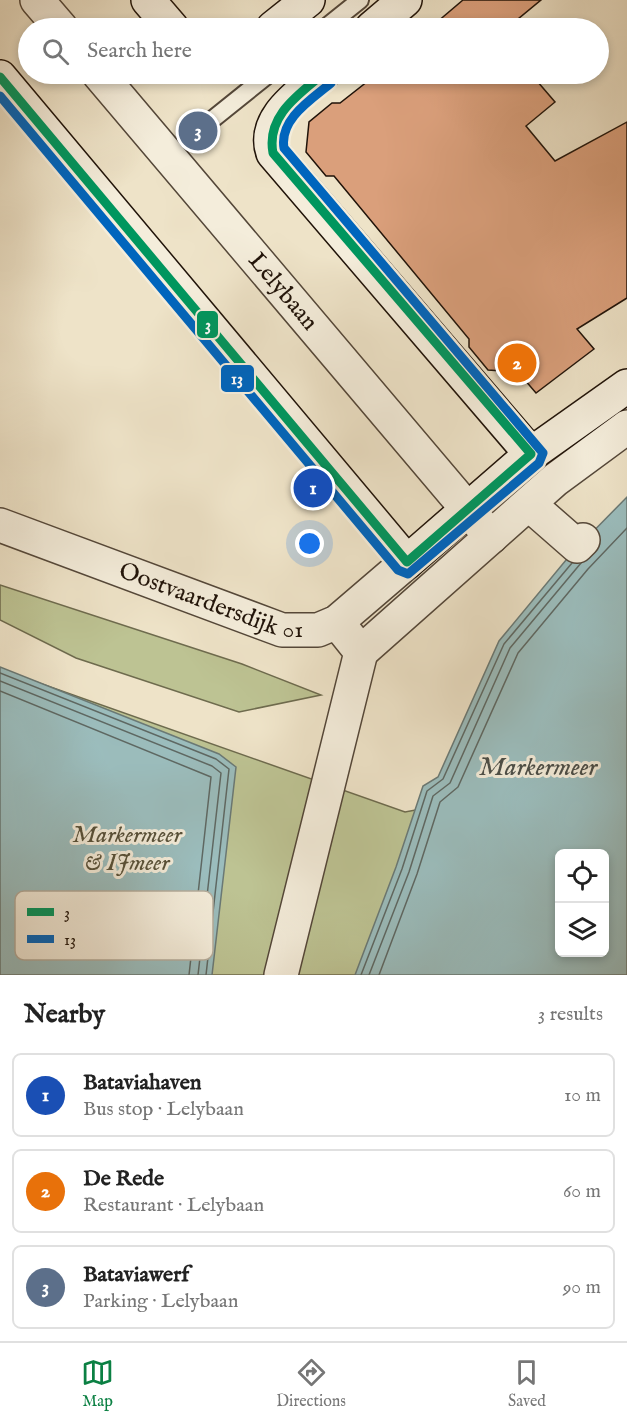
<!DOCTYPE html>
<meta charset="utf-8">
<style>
:root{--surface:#fff;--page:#f2f2f2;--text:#222;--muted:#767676;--line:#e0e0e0;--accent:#0b8043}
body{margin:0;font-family:"IM FELL English",serif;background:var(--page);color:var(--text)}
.controls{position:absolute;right:18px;bottom:18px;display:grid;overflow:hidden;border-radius:9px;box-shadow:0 3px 9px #0003}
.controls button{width:54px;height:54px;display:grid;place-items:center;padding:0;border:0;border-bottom:2px solid var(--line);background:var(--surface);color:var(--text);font:30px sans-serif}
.you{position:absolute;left:310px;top:544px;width:21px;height:21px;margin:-15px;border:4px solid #fff;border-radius:50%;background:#1a73e8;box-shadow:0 0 0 9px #1a73e833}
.badge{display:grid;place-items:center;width:39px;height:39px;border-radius:50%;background:var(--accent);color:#fff;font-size:20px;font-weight:700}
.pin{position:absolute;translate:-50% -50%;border:3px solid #fff;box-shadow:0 2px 6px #0006}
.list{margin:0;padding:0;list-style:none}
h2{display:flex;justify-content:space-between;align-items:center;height:78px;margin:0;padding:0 24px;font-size:26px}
h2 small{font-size:20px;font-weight:400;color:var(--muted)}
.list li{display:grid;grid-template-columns:39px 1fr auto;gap:18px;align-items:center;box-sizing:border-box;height:84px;margin:0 12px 12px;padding:0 12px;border:2px solid var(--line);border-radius:9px}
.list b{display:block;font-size:22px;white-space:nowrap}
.list p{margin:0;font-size:20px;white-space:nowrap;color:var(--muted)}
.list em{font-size:20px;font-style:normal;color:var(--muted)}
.icon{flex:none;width:33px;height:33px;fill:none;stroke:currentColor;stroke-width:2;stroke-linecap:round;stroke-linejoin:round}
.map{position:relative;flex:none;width:627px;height:975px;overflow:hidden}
.search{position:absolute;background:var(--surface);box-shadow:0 3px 9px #0003;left:18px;right:18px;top:18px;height:66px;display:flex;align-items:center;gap:15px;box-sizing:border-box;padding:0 21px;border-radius:33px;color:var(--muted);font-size:22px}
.sheet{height:366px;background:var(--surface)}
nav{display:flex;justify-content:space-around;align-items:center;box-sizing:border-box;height:84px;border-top:2px solid var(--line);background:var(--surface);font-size:16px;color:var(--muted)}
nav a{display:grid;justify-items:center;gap:3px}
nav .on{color:var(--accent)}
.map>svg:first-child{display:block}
.green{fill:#bdc393;stroke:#6e6b4e;stroke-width:1.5;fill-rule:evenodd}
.water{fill:#9bbdbd;stroke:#6a7975;stroke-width:1.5;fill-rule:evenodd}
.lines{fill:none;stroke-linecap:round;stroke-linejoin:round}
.shore{stroke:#5e6863;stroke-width:1.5}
.building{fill:#da9f7b;stroke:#201309;stroke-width:1.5}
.lane-casing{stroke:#544739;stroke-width:20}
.street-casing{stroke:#544739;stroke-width:36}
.secondary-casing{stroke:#201309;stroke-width:36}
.lane{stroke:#f4eddb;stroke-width:16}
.street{stroke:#f4eddb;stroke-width:33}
.secondary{stroke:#f4eddb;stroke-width:33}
.bus-1-casing{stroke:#f4eddb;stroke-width:14}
.bus-2-casing{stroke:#f4eddb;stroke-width:14}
.bus-1{stroke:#00965e;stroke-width:9}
.bus-2{stroke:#0065bd;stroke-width:9}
.labels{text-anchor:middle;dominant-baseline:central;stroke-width:6;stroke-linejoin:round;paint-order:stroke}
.street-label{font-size:24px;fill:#201309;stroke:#f4eddb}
.park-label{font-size:24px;font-style:italic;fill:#575139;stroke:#f4eddb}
.water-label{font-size:26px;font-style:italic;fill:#4b4e48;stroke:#f4eddb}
.key{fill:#f4eddb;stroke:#b4ac9c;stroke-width:1.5}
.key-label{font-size:16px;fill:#201309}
.line-badge{stroke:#f4eddb;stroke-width:2}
.badge-label{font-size:16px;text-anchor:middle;font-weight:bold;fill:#fff}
</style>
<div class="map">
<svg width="627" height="975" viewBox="0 0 627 975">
<rect width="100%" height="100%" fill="#eee3c8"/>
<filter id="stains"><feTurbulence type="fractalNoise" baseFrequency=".00333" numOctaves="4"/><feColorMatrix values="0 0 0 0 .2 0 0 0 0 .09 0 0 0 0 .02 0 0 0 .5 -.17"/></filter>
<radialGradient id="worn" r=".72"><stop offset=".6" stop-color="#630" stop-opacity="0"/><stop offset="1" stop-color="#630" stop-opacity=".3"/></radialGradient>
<path class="green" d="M 0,585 L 242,664 L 321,695 L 239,712 L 76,658 L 0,620 Z
M 25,678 L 405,812 L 437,806 L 627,849 L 627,975 L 0,975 ZM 560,854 L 604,854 L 604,952 L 560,952 Z"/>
<path class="water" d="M 627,497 L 627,975 L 355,975 L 396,867 L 423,786 L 438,777 L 499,641 L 571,554 ZM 560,854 L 604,854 L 604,952 L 560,952 Z
M 0,667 L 219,754 L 236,767 L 212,975 L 0,975 Z"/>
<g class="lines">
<path class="shore" d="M 0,673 L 216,759 L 229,769 L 206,975
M 0,681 L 212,766 L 221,773 L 198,975
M 0,691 L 211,777 L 189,975
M 361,975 L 402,869 L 427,791 L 443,779 L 504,644 L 572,563
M 369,975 L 409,872 L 433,796 L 450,783 L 510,648 L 581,563
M 379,975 L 417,874 L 440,802 L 458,787 L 518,653 L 588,569 L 627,528"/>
</g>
<path class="building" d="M 463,0 L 541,0 L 507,28 L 430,28 Z
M 377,74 L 531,74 L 555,102 L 526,126 L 555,161 L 627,122 L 627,298 L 577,329 L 594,349 L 536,393 L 518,372 L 488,370 L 469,347 L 469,339 L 334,176 L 326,176 L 306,152 L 309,122 L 332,103 L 340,103 Z"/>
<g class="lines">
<defs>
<path id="lane" d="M 325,28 L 360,0
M 198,131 L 269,74"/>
<g id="street">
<path d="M 37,0 L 61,28"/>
<path id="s1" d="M 99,74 L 491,537"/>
<path d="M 529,504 L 577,546 L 583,540"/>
<path id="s2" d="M 0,525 L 282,630 L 318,630 L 337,622 L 407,562"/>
<path d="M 361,652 L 555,480 L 627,427"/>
<path d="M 281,975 L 361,652 L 337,622"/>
</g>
<path id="secondary" d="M 148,0 L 172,28
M 273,28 L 308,0
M 372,28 L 405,0
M 323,74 C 300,94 261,119 273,153 L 531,454
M 0,77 L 407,562 L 531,454 L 627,386"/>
</defs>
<use href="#lane" class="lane-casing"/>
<use href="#street" class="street-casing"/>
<use href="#secondary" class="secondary-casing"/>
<use href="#lane" class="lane"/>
<use href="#street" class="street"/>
<use href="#secondary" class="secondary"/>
<defs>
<path id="bus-1" d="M 0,77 L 407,562 L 531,454 L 273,153 C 266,116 298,95 323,74"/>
<path id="bus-2" d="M 0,96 L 398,570 L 408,574 L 539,463 L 543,453 L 284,148 C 279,119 312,99 331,83"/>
</defs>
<use href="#bus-1" class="bus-1-casing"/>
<use href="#bus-2" class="bus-2-casing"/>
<use href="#bus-1" class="bus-1"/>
<use href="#bus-2" class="bus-2"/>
</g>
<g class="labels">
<g class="street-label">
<text stroke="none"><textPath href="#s1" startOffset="285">Lelybaan</textPath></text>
<text stroke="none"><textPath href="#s2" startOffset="225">Oostvaardersdijk 01</textPath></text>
</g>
<g class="park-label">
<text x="127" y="835">Markermeer<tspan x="127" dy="28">&amp; IJmeer</tspan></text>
</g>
<g class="water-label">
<text x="538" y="767">Markermeer</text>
</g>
</g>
<rect x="15" y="891" width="198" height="69" rx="9" class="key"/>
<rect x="27" y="908" width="27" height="8" fill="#00965e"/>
<rect x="27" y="935" width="27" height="8" fill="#0065bd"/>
<g class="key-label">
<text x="64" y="918">3</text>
<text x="64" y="945">13</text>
</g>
<g class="line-badge">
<rect x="196" y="310" width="23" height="29" rx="6" fill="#00965e"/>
<rect x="220" y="364" width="35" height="29" rx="6" fill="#0065bd"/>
</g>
<g class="badge-label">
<text x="208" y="330">3</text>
<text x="237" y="384">13</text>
</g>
<rect width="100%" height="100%" filter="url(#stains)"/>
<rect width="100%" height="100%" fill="url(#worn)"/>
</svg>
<div class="controls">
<button><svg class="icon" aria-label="locate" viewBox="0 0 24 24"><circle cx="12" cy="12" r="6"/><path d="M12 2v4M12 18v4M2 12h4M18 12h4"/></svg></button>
<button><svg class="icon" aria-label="layers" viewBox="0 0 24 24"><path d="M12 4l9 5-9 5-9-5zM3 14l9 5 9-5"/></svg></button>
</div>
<div class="you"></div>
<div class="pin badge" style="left:313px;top:488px;background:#1a4fb4">1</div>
<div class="pin badge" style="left:517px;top:363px;background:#e8710a">2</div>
<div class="pin badge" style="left:198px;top:131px;background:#5c6f8a">3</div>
<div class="search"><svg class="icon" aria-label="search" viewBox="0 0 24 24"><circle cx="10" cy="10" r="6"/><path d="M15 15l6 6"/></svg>Search here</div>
</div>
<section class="sheet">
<h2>Nearby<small>3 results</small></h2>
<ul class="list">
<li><span class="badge" style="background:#1a4fb4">1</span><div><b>Bataviahaven</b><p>Bus stop · Lelybaan</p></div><em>10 m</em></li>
<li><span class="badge" style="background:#e8710a">2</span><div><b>De Rede</b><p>Restaurant · Lelybaan</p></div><em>60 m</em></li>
<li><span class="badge" style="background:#5c6f8a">3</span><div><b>Bataviawerf</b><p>Parking · Lelybaan</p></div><em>90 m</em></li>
</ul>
</section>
<nav>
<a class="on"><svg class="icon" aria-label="map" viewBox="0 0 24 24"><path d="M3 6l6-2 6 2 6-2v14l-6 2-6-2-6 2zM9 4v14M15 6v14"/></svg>Map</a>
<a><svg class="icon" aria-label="directions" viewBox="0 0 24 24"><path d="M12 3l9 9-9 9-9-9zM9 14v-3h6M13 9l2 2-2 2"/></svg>Directions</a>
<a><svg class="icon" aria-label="saved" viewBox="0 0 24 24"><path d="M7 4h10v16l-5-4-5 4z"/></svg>Saved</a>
</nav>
